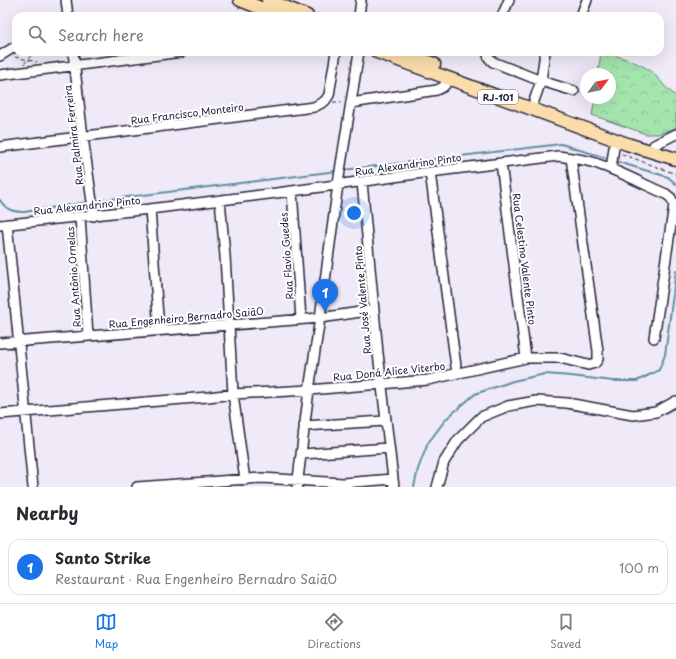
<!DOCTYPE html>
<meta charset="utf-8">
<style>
:root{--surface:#fff;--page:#f2f2f3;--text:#2b2b33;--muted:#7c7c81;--line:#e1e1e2;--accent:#1a73e8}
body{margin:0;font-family:"Playpen Sans",sans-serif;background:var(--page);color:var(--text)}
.compass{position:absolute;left:580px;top:68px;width:36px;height:36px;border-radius:50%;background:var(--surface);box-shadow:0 4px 16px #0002;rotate:58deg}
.you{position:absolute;left:354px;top:213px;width:14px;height:14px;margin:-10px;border:3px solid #fff;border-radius:50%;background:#1a73e8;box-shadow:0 0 0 6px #1a73e833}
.badge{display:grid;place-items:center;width:26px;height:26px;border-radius:50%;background:var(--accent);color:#fff;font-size:13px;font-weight:700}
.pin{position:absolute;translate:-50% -33px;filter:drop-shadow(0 1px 2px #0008)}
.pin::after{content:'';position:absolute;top:21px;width:14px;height:12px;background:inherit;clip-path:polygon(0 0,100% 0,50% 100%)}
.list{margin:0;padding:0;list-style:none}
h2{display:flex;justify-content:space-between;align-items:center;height:52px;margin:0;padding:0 16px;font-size:17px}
h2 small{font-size:13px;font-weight:400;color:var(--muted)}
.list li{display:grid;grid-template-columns:26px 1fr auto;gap:12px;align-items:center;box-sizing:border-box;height:56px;margin:0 8px 8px;padding:0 8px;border:1px solid var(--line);border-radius:12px}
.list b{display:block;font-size:15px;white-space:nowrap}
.list p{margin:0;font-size:13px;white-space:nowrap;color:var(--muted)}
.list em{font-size:13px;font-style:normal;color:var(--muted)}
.icon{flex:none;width:22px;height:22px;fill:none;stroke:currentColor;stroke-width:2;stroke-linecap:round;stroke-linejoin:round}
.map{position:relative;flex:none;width:676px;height:487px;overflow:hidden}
.search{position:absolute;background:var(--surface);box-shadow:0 4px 16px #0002;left:12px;right:12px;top:12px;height:44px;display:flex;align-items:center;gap:10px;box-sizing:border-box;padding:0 14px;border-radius:12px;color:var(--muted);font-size:15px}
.sheet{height:116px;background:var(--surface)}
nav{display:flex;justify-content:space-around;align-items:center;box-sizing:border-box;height:56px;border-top:1px solid var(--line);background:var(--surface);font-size:11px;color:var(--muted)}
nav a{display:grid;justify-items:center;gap:2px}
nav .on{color:var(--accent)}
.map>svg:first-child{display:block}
.park{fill:url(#park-crowns);stroke:#638374}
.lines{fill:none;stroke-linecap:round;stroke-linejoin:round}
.stream{stroke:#5f8fa1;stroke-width:2}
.minor-casing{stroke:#22223b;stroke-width:12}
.major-casing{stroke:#22223b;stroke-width:15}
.path{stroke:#22223b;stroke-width:1;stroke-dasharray:4 3;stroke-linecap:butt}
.minor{stroke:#fff;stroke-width:9}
.major{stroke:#faddab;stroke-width:12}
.labels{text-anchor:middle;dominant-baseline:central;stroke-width:4;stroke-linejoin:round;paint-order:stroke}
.shield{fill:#fff;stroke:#646476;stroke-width:1}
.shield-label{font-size:9px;font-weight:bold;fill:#22223b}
.street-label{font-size:10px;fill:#22223b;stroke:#fff}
</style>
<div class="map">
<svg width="676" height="487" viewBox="0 0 676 487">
<defs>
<pattern id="park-crowns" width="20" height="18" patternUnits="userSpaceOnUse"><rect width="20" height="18" fill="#a4e4ad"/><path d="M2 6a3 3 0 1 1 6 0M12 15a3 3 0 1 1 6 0" fill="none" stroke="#8dc396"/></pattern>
</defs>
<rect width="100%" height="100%" fill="#f0e9f7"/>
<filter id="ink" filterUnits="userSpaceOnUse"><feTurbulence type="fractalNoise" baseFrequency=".025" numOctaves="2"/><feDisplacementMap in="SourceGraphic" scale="8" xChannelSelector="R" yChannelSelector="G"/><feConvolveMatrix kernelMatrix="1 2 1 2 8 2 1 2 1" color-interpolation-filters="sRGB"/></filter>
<g filter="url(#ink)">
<path class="park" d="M 601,52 L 605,52 C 619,57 636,61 649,70 C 659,77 665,89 676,96 L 676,128 L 658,134 L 646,134 L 592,115 L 595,98 L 610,98 L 610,74 L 598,74 Z"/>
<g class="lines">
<path class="stream" d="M 618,162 L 668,177 L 676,184
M 343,170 L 561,144 L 606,158
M 0,200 C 6,210 13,212 24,212 L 89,202
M 95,201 L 337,171
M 414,487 L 418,469 L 428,443 L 446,419 L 475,394 L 513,381 L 545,374 L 571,376 L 613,381 L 637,381 L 659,370 L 665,355 L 676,271"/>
<defs>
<path id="minor" d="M 66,0 L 68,16
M 359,16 L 361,0
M 502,16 L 509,0
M 579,16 L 582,13 L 587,0
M 73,52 L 83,137 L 94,216
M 487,52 L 489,58 L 493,62 L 541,81 L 574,91
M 0,56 L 16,46
M 0,75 L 182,52
M 534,101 L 541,81 L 545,52
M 351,103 L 437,90 L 443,87 L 450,79
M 654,145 L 676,134
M 0,147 L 314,107 L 325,101 L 329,95 L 336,52
M 501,163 L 526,358
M 611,169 L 615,140
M 430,172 L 457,374
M 362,182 L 378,353 L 394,487
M 292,191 L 301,319
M 220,200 L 225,256 L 233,394 L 245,480
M 150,209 L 159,330
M 80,217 L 88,336
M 7,224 L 33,487
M 0,225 L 150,209 L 292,191 L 430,172 L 558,156 C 571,158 585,159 598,164 C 621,172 643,184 666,194 L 671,198 L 674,205 L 654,338
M 0,343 L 320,318 L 374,310
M 0,414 L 208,397 L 233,394 L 309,390 L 428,380 L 526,358 L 560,358 L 588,365 L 595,363 L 598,359 L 598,351 L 571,158
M 304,426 L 385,421
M 302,454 L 389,448
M 137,487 L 262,478 L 343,483 L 393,479
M 297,487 L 309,390 L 320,318 L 339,177 L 359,52
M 437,487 L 444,462 L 458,440 L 481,417 L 508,406 L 536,401 L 567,403 L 633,415 L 656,412 L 676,401"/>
<path id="major" d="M 240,0 L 281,16
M 268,0 L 307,16
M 377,52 L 627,144 L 676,159
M 402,52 L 434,64"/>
</defs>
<use href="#minor" class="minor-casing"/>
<use href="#major" class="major-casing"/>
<path class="path" d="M 15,57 L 37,62
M 24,64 L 34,52
M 333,102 L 342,102
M 622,154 L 676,174"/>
<use href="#minor" class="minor"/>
<use href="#major" class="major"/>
</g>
</g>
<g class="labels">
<rect class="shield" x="478" y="90" width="40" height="14" rx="3"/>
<g class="shield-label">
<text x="498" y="97">RJ-101</text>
</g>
<g class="street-label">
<text transform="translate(187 113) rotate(-7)">Rua Francisco Monteiro</text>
<text transform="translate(73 135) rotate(-97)">Rua Palmira Ferreira</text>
<text transform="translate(408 164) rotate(-8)">Rua Alexandrino Pinto</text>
<text transform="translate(87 205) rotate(-6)">Rua Alexandrino Pinto</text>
<text transform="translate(286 256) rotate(-94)">Rua Flavio Guedes</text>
<text transform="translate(525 259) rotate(83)">Rua Celestino Valente Pinto</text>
<text transform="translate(73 277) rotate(-94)">Rua Antônio Ornelas</text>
<text transform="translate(362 300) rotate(-95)">Rua José Valente Pinto</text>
<text transform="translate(186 317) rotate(-5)">Rua Engenheiro Bernadro Saiā0</text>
<text transform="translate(389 371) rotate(-6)">Rua Doná Alice Viterbo</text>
</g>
</g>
</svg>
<svg class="compass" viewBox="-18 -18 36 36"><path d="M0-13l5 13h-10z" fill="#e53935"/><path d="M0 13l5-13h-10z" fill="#7c7c81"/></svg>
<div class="you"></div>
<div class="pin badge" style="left:325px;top:312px">1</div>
<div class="search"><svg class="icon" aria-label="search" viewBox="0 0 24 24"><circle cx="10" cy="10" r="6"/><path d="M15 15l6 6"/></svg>Search here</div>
</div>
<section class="sheet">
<h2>Nearby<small></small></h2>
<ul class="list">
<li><span class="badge">1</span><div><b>Santo Strike</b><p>Restaurant · Rua Engenheiro Bernadro Saiā0</p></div><em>100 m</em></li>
</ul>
</section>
<nav>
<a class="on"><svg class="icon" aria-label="map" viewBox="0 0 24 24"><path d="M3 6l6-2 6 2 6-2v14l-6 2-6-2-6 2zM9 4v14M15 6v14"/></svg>Map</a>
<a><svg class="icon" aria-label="directions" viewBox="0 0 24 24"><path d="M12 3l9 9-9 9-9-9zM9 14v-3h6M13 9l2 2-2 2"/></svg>Directions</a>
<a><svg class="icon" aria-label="saved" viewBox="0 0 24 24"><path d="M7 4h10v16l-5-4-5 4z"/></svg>Saved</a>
</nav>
